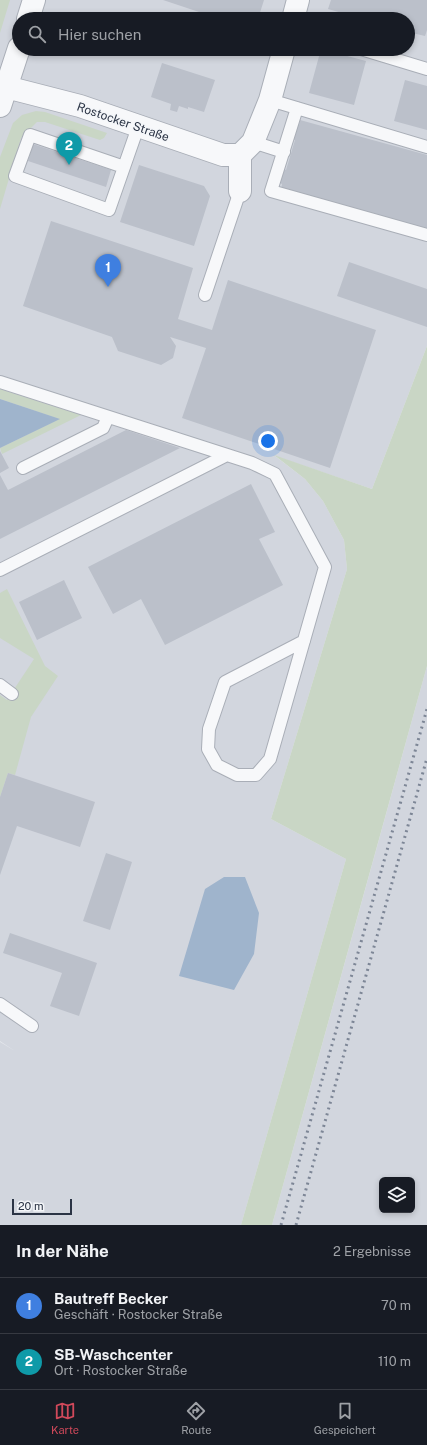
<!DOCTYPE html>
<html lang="de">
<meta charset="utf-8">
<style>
:root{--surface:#171b24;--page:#242831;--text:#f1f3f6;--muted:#9ea1a6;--line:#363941;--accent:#d1495b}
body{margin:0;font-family:"Public Sans",sans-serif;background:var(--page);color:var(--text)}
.controls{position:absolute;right:12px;bottom:12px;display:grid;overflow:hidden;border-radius:6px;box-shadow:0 2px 6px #0003}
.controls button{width:36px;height:36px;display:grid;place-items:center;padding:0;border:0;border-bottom:1px solid var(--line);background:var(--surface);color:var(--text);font:20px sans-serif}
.scale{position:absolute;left:12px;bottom:10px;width:60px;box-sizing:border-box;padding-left:4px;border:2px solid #2b3445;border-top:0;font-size:11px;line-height:14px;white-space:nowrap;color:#2b3445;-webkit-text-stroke:3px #f4f6f9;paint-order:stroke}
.you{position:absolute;left:268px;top:441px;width:14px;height:14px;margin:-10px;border:3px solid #fff;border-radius:50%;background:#1a73e8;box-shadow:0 0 0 6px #1a73e833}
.badge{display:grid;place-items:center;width:26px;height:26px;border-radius:50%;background:var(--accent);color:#fff;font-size:13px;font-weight:700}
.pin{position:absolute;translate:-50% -33px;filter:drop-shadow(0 1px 2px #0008)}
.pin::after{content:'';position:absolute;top:21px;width:14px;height:12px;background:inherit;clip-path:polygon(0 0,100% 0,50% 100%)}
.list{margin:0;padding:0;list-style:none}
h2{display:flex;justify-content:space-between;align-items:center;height:52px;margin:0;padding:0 16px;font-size:17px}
h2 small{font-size:13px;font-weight:400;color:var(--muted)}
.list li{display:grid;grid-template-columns:26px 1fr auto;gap:12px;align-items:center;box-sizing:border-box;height:56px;padding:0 16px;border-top:1px solid var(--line)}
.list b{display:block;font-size:15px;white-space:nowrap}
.list p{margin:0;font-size:13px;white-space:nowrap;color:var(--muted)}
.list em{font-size:13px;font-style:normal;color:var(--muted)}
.icon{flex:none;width:22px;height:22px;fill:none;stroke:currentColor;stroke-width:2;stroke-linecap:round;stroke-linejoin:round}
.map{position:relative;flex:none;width:427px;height:1225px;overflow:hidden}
.search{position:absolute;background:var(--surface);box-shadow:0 2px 6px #0003;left:12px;right:12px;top:12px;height:44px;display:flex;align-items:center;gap:10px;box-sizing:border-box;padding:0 14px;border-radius:22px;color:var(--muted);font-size:15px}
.sheet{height:164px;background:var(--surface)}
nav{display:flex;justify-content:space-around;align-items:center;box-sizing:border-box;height:56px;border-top:1px solid var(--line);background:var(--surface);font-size:11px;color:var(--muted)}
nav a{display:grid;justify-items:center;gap:2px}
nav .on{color:var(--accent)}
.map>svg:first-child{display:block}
.built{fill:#d2d6de;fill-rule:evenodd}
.green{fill:#c9d6c5}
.water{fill:#9fb4cc}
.building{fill:#bbc0ca}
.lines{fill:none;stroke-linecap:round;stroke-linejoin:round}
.service-casing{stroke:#a9aeb7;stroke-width:14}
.minor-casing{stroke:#a9aeb7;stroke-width:24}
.service{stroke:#f7f8fa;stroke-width:12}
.minor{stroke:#f7f8fa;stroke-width:22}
.rail{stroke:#7d8696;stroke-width:3;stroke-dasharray:2 4;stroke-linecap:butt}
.labels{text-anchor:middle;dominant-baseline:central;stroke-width:3;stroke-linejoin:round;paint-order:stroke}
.street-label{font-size:12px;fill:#2b3445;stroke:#f4f6f9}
</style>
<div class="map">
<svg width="427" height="1225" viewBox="0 0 427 1225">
<rect width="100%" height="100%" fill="#e4e7ec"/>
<path class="built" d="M 0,0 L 427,0 L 427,346 L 372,489 L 275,456 L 305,479 L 323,501 L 344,540 L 347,569 L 271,819 L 346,859 L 241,1225 L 0,1225 L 0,1042 L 15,1051 L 0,1041 ZM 19,19 L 408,19 L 408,49 L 19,49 Z
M 427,666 L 427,1225 L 272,1225 L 370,872 ZM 382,1180 L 412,1180 L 412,1210 L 382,1210 Z"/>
<path class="green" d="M 0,0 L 10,0 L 0,33 Z
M 36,111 L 45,112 L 107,133 L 104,138 L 100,140 L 45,122 L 37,122 L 21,138 L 0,209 L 0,157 L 13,123 L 22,115 Z
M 427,346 L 427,666 L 272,1225 L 241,1225 L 346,859 L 271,819 L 347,569 L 344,540 L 323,501 L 305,479 L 274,455 L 372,489 Z
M 0,389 L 81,415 L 2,454 L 0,448 L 59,419 L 0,399 Z
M 7,589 L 45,666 L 58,676 L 31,717 L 15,775 L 8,773 L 0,797 L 0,695 L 7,700 L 34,659 L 0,638 L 0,593 Z"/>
<path class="water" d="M 0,399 L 60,419 L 0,448 Z
M 224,877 L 245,877 L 259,913 L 254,954 L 234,990 L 179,976 L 205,889 Z"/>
<path class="building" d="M 163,0 L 264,0 L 258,19 L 220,19 Z
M 331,0 L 427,0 L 427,30 L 425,36 L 408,32 L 408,19 L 363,19 L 328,9 Z
M 321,49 L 366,61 L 354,105 L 309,93 Z
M 162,63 L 215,80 L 204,112 L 188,107 L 188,109 L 179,106 L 177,112 L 170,110 L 171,104 L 151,97 Z
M 405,80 L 427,86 L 427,130 L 394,121 Z
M 300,120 L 427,155 L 427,230 L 281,190 L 282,184 L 280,183 L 284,169 L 286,170 L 295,140 L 292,139 L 296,125 L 299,125 Z
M 33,144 L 111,170 L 106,187 L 28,161 Z
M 139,165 L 204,186 L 210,196 L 194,246 L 120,222 Z
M 51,221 L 193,268 L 178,319 L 212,330 L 228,280 L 376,330 L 330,468 L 182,418 L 206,348 L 170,337 L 176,346 L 173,358 L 161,365 L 118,351 L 112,337 L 23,306 Z
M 349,262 L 427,289 L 427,327 L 337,296 Z
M 126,430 L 180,448 L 0,539 L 0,475 L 8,490 Z
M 0,451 L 9,468 L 0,473 Z
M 251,484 L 275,532 L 259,539 L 283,585 L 165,645 L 141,599 L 113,614 L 88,567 Z
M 64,580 L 82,618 L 37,640 L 19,602 Z
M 8,773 L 95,802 L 80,847 L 17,826 L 0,875 L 0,797 Z
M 106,853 L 132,862 L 110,930 L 83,921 Z
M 10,933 L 97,963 L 79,1016 L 50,1006 L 62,973 L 3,953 Z"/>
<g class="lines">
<defs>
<path id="service" d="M 361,49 L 427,69
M 270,100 L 427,147
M 297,108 L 271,191 L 427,235
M 253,142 L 284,152
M 124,167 L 30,135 L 15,176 L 109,210 L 138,127
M 205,295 L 240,191
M 0,382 L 252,463 L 275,474 L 325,567 L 270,759 L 256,775 L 237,775 L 217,765 L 208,749 L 209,729 L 225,682 L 304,641
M 23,468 L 103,428 L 108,417
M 0,570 L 227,455
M 0,685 L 12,694
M 0,1004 L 32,1026"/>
<path id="minor" d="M 28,19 L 34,0
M 293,19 L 298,0
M 0,84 L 6,87 L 80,106 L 223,155 L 240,155 L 253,142 L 270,100 L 284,49
M 0,106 L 19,48
M 240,155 L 240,191"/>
</defs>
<use href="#service" class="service-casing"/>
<use href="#minor" class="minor-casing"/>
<use href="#service" class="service"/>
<use href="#minor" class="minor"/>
<path class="rail" d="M 281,1225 L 427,709
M 296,1225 L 427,758"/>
</g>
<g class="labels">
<g class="street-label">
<text transform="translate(123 122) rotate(19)">Rostocker Straße</text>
</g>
</g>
</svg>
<div class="controls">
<button><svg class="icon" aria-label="layers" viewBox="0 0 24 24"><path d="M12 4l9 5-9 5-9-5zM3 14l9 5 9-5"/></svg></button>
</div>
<div class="scale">20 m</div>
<div class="you"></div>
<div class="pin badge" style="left:108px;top:287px;background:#3f7fe0">1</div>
<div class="pin badge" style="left:69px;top:165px;background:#0f9aa8">2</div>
<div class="search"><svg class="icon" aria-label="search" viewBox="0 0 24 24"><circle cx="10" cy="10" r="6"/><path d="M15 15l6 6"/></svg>Hier suchen</div>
</div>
<section class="sheet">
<h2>In der Nähe<small>2 Ergebnisse</small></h2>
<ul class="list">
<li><span class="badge" style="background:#3f7fe0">1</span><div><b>Bautreff Becker</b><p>Geschäft · Rostocker Straße</p></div><em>70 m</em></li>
<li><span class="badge" style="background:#0f9aa8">2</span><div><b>SB-Waschcenter</b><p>Ort · Rostocker Straße</p></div><em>110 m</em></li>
</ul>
</section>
<nav>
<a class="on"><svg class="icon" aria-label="map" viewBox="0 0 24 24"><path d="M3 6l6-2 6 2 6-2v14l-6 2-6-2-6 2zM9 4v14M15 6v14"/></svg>Karte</a>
<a><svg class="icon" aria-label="directions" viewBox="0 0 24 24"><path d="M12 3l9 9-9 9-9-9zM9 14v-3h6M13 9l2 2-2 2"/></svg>Route</a>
<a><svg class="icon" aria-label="saved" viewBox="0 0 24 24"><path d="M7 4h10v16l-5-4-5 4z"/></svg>Gespeichert</a>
</nav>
